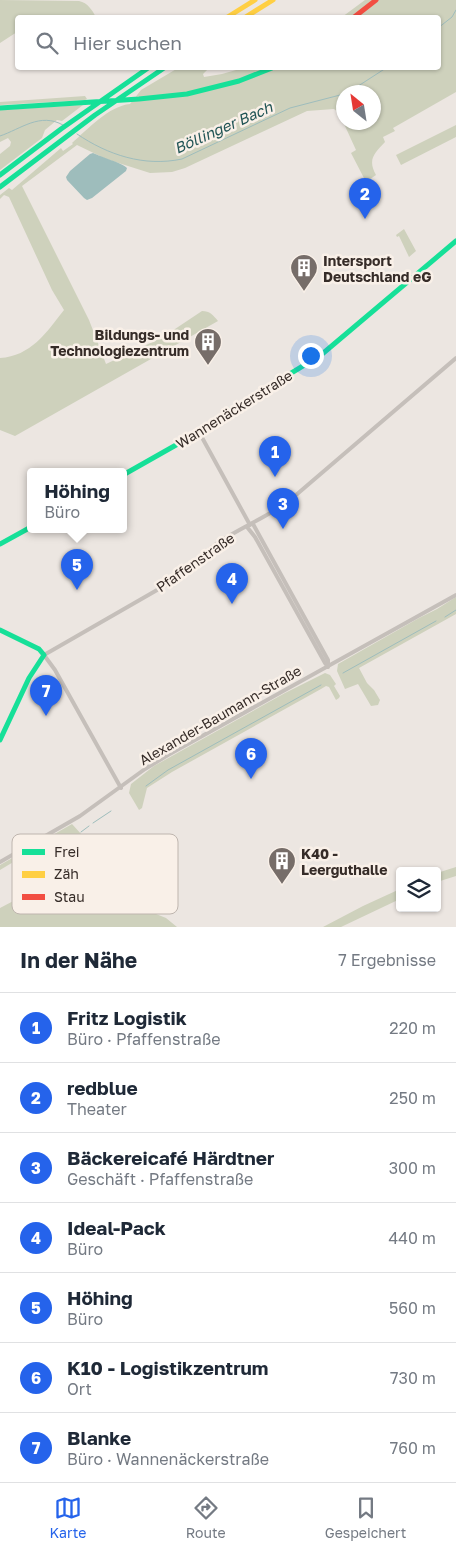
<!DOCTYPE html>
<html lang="de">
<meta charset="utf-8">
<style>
:root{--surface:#fff;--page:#f6f6f7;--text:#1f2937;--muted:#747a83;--line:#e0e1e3;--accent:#2563eb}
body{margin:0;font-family:"Golos Text",sans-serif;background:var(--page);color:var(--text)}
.controls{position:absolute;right:15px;bottom:15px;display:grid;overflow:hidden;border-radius:5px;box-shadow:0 1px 4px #0004}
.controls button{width:45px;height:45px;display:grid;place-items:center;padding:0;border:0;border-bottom:1px solid var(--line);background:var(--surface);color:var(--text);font:25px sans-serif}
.compass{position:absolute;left:336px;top:85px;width:45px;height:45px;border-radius:50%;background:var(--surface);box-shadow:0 1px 4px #0004;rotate:330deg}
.you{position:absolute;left:310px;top:355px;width:18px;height:18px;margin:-12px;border:4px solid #fff;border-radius:50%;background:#1a73e8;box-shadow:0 0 0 8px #1a73e833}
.badge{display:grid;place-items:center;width:32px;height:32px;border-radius:50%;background:var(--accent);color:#fff;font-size:16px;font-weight:700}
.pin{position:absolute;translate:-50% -41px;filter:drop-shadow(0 1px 2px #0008)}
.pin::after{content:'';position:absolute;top:26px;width:18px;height:15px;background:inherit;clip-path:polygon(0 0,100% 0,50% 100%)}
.popup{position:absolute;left:27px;top:468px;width:100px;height:65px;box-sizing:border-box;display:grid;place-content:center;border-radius:5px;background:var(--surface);filter:drop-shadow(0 1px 4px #0005);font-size:16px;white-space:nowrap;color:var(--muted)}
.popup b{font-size:19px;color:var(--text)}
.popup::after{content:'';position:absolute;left:50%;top:100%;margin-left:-10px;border:10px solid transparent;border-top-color:var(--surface)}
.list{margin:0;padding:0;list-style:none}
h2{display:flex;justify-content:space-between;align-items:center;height:65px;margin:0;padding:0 20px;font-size:21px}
h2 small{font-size:16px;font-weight:400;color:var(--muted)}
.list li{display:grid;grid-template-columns:32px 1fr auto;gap:15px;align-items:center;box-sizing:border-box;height:70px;padding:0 20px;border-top:1px solid var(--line)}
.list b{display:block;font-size:19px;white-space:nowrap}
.list p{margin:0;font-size:16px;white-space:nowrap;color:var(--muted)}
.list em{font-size:16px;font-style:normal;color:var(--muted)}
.icon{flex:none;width:28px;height:28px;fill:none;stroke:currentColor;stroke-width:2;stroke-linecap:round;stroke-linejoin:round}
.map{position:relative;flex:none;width:456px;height:927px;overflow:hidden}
.search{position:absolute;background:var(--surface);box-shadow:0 1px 4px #0004;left:15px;right:15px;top:15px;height:55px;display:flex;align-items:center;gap:12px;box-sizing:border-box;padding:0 18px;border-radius:5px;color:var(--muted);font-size:19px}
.sheet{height:555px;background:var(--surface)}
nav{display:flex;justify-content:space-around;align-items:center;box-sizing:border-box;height:70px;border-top:1px solid var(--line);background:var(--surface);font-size:14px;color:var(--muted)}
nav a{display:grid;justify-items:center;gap:2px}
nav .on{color:var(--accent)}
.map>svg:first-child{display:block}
.green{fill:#ced1bc;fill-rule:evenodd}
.water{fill:#9ebdbc}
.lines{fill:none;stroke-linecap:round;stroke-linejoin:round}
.stream{stroke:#9ebdbc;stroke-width:1}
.street{stroke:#c5bfba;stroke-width:4}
.fast{stroke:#16e098;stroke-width:5}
.slow{stroke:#ffcf43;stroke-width:5}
.jam{stroke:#f24e42;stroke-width:5}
.labels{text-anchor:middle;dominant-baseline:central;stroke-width:5;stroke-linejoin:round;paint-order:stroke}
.poi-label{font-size:14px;font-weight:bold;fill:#362c28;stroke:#f9f0e8;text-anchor:start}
.street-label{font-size:14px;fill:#362c28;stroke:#f9f0e8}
.water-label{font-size:15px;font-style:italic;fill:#205455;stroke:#f9f0e8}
.key{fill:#f9f0e8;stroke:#beb5ae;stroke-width:1}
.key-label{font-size:14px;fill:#362c28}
</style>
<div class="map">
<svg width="456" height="927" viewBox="0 0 456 927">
<rect width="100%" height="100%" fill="#ece6e1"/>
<path class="green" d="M 0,0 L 79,1 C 88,3 92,10 96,17 L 18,18 L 17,32 L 0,43 Z
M 365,0 L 456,0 L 456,92 L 393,128 L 395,131 L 383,137 L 385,142 C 375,153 367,159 376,175 L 366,182 L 351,153 L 356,150 L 339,113 L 334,109 L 307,111 L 185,168 L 172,172 L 150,173 L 106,159 L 77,145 L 22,186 L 89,320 L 106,364 L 163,337 L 202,311 C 210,311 213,315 218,321 L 15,436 L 0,430 L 0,358 C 31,356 46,333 64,310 L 52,290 L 9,197 L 4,195 L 0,199 L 0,195 L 9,188 L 12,190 L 61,148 L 63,151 L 73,144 L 72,143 C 88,129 109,106 130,104 L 141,90 L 178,68 L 209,68 L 203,74 L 204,77 L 222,74 L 243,68 L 438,68 L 438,18 L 342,17 ZM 344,92 L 374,92 L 374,122 L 344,122 Z
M 85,96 L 87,99 L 85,100 L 0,105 L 0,102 Z
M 83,105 L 62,121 L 57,120 L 45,130 L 42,138 L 0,170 L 0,154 L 10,146 L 11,142 L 8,138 L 0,142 L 0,110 Z
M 456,125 L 456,137 L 401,165 L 396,155 Z
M 404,229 L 416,251 L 409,257 L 399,236 L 397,237 L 396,235 Z
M 456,597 L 456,614 L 359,668 L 367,683 L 374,690 L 380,700 L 378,705 L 371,706 L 358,684 L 345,689 L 337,671 L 338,664 L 419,618 L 437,609 Z
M 325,673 L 330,675 L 336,684 L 334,686 L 340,696 L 339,698 L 336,700 L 329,687 L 326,686 L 321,689 L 172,772 L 147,788 L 142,808 L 139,810 L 129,793 L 131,784 L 154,766 L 285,693 Z
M 72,824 L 82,835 L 75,834 L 70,836 L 21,864 L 15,861 L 0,870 L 0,865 Z
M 456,867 L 456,876 L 437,882 L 437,873 Z
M 86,886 L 166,918 L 177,927 L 0,927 L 0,908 L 40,887 Z
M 400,889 L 400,899 L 341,927 L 323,927 L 363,906 Z"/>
<path class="water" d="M 93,153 C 101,157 122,163 127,168 L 126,171 L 92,198 L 87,200 L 84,198 L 67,180 L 66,177 L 70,171 L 90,154 Z"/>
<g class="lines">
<path class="stream" d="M 438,28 L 452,17 L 456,10
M 349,92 L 386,68
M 77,134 C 108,155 144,167 182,159 L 290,108 L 344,94
M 0,136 C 21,129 40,112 63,125
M 445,617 L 456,610
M 343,673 L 436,621
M 146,786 L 168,770 L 321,685
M 93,823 L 111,811
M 81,832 L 89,826"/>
<path class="street" d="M 199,432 L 250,525
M 253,524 L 328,660 L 328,667
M 247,527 L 255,537 L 325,663 L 328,667
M 121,788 L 55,670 L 44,655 L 171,582 C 188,570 202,554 219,542 C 242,527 267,517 289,501 L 456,358
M 0,862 L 80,816 L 145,769 L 168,755 L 456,595"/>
<path class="fast" d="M 0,108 L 139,99 L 187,94 L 239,81 L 272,68
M 0,175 L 61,129 L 148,68
M 0,187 L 95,115 L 164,68
M 123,475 L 199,432 L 232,409 L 321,355 L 456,241
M 0,544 L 31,527
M 0,630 L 39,649 L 44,655 L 29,678 L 0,740"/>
<path class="slow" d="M 226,18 L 255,0
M 244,18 L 273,0"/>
<path class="jam" d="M 353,18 L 376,0"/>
</g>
<defs>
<symbol id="building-pin" viewBox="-11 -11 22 30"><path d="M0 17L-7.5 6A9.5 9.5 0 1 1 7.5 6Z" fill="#766d69" stroke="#f9f0e8"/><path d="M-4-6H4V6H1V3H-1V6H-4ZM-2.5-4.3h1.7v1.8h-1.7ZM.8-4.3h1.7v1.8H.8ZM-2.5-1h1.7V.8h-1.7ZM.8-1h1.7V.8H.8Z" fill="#fff"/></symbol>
</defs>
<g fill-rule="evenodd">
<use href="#building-pin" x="288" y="252" width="32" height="43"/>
<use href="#building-pin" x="192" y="326" width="32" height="43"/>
<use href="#building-pin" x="266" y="845" width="32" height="43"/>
</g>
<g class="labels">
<g class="poi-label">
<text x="323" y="260">Intersport<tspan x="323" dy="16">Deutschland eG</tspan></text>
<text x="189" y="334" text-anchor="end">Bildungs- und<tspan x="189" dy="16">Technologiezentrum</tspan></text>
<text x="301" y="853">K40 -<tspan x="301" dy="16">Leerguthalle</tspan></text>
</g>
<g class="street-label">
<text transform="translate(234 409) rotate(-32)">Wannenäckerstraße</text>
<text transform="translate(195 562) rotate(-35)">Pfaffenstraße</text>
<text transform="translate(220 715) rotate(-30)">Alexander-Baumann-Straße</text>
</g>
<g class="water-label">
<text transform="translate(223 127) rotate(-24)">Böllinger Bach</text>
</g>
</g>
<rect x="12" y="834" width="166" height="80" rx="8" class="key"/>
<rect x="22" y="849" width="23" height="6" fill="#16e098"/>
<rect x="22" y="871" width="23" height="7" fill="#ffcf43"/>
<rect x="22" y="894" width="23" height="6" fill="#f24e42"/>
<g class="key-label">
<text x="54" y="857">Frei</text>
<text x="54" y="879">Zäh</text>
<text x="54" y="902">Stau</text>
</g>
</svg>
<div class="controls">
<button><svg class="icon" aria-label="layers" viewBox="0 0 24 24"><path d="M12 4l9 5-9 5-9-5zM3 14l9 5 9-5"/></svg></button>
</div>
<svg class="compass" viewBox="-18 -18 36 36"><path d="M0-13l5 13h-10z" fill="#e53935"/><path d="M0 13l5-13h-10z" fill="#747a83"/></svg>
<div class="you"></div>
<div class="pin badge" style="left:275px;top:477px">1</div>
<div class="pin badge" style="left:365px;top:219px">2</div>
<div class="pin badge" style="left:283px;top:529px">3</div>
<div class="pin badge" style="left:232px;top:604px">4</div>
<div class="pin badge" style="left:77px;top:590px">5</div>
<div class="popup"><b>Höhing</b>Büro</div>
<div class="pin badge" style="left:251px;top:779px">6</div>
<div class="pin badge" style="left:46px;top:716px">7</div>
<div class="search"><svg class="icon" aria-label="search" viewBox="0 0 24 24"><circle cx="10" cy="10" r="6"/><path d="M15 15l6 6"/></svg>Hier suchen</div>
</div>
<section class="sheet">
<h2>In der Nähe<small>7 Ergebnisse</small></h2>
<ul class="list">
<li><span class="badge">1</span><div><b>Fritz Logistik</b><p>Büro · Pfaffenstraße</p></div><em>220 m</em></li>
<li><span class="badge">2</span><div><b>redblue</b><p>Theater</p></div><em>250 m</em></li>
<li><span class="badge">3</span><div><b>Bäckereicafé Härdtner</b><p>Geschäft · Pfaffenstraße</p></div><em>300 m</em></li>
<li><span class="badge">4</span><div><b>Ideal-Pack</b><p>Büro</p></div><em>440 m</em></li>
<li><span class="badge">5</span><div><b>Höhing</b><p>Büro</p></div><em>560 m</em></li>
<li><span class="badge">6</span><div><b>K10 - Logistikzentrum</b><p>Ort</p></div><em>730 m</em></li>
<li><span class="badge">7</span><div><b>Blanke</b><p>Büro · Wannenäckerstraße</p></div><em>760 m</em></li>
</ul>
</section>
<nav>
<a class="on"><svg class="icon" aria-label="map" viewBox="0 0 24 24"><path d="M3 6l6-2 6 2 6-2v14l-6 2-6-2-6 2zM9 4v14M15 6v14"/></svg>Karte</a>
<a><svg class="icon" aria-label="directions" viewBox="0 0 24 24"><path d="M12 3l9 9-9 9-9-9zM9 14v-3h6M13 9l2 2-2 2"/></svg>Route</a>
<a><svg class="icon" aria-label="saved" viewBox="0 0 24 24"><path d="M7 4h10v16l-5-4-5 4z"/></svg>Gespeichert</a>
</nav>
